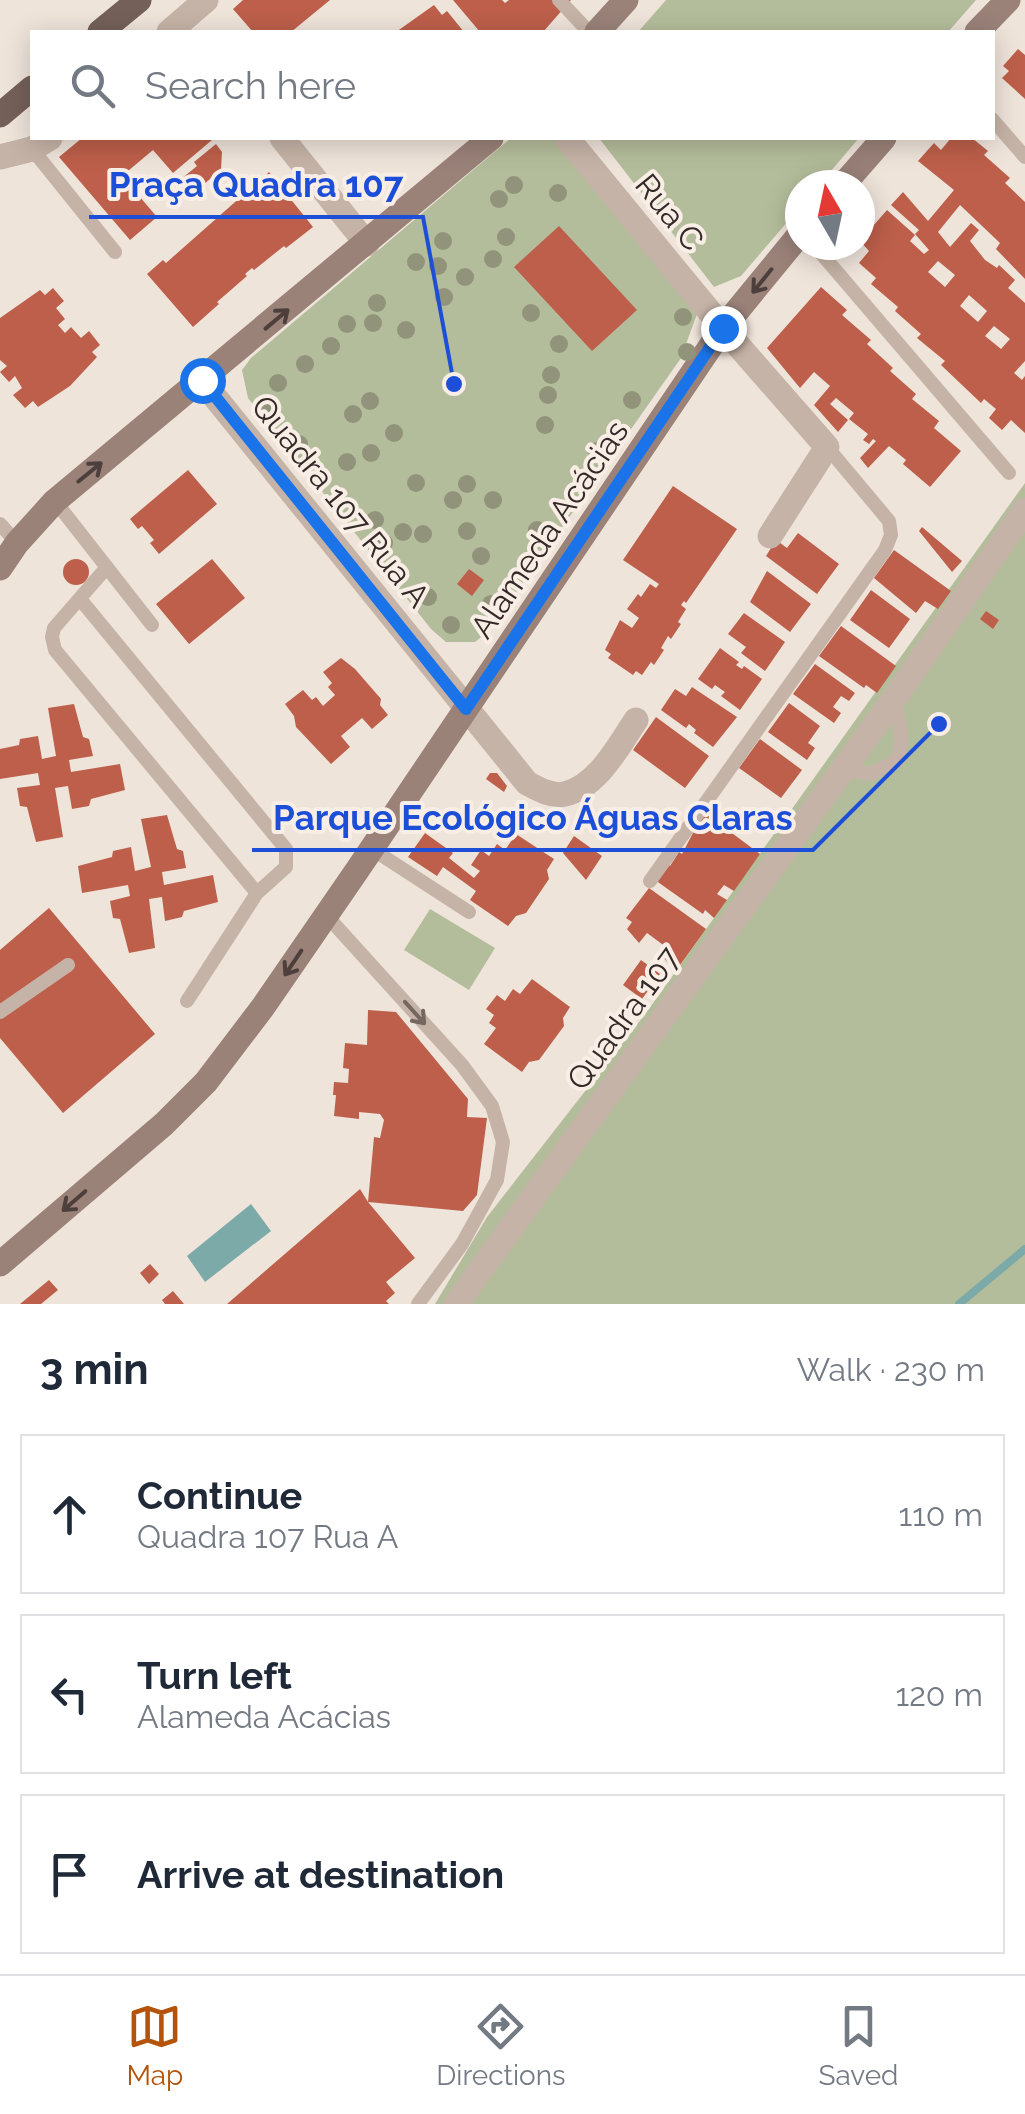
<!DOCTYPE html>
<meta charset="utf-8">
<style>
:root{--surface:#fff;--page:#f2f2f3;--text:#1f2937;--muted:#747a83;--line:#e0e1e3;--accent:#b45309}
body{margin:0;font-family:Raleway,sans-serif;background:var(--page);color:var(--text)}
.compass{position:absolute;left:785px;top:170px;width:90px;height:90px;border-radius:50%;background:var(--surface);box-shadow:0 5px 25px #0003;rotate:351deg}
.stop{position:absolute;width:30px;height:30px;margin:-22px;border:8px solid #1a73e8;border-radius:50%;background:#fff}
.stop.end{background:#1a73e8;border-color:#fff;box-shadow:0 2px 10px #0008}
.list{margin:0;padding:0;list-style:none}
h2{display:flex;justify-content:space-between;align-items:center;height:130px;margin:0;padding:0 40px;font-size:42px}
h2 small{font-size:32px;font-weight:400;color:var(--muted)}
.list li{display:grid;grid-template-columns:65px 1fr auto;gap:30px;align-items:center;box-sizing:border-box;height:160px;margin:0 20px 20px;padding:0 20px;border:2px solid var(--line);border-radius:0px}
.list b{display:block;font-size:38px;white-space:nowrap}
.list p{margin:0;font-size:32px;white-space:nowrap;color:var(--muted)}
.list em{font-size:32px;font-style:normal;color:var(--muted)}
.icon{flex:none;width:55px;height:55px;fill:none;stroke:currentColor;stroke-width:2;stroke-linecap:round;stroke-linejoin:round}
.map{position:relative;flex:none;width:1025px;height:1304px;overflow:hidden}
.search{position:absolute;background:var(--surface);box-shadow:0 5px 25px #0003;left:30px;right:30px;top:30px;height:110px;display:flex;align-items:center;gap:25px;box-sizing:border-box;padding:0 35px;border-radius:0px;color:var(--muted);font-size:38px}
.sheet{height:670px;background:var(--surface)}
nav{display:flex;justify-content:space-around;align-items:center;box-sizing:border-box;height:140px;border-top:2px solid var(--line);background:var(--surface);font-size:28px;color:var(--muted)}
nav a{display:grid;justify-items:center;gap:5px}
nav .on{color:var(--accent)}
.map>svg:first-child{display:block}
.green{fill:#b4bd9b}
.water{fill:#7baaa9}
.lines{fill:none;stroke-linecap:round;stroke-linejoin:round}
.stream{stroke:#7baaa9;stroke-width:8}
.building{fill:#bd5f4a;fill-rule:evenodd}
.lane{stroke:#c6b3a7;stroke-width:14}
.street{stroke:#c6b3a7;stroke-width:25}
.secondary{stroke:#9a8279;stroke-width:25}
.primary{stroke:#746059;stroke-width:25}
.tree{fill:#92937b}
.oneway{stroke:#4d403c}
.oneway2{stroke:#756861}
.route{stroke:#1a73e8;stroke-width:12}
.labels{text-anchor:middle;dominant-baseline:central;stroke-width:8;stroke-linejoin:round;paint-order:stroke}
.street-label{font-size:32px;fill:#332a27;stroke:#f8eee6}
.leader{fill:none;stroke:#1d4ed8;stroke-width:4}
.callout-dot{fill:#1d4ed8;stroke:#f8eee6;stroke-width:4}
.callout-label{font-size:35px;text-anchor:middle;font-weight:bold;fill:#1d4ed8;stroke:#f8eee6;stroke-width:8;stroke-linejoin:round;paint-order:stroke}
</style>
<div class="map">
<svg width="1025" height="1304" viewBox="0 0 1025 1304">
<rect width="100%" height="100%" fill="#efe4da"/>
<path class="green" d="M 666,0 L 976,0 L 948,32 L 638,32 Z
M 511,138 L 556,138 L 697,314 L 681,358 L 490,630 L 475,642 L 446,642 L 431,629 L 248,398 L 242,370 L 251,358 Z
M 599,138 L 859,138 L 819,185 L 800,185 L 800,207 L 741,276 L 714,287 Z
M 1025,483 L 1025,1304 L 435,1304 L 487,1217 L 646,1013 Z
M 430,909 L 495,948 L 469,990 L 404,950 Z"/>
<path class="water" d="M 251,1204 L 271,1231 L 205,1282 L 187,1256 Z"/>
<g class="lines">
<path class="stream" d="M 959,1304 L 1025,1249"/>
</g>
<path class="building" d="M 243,0 L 330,0 L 291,32 L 253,32 L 233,9 Z
M 453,0 L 502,0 L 505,3 L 509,0 L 571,0 L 543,32 L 480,32 Z
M 434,5 L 442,15 L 447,11 L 464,32 L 396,32 Z
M 1018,49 L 1025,55 L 1025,99 L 1002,78 L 1009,71 L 1003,66 Z
M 82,138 L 209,138 L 212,140 L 173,173 L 153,150 L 122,176 L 157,217 L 130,240 L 59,157 Z
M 951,138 L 972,138 L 988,151 L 984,155 L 1010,178 L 1005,183 L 1025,202 L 1025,279 L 996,249 L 1000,243 L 960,205 L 938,232 L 950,247 L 971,223 L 979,230 L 970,241 L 985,260 L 997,268 L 999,265 L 1015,280 L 1008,288 L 1025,303 L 1025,361 L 1014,373 L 1022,380 L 1025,376 L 1025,433 L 1011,420 L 1002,430 L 989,418 L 996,409 L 984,399 L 981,403 L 941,365 L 945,361 L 917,338 L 921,334 L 895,311 L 898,307 L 871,284 L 876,278 L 859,263 L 869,251 L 860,241 L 887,210 L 915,235 L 910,241 L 924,254 L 929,250 L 915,234 L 919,230 L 891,205 L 903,192 L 928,221 L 954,190 L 918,161 L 934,143 L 941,150 ZM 938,261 L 955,275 L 945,287 L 928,272 ZM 969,295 L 987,311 L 978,322 L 960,306 ZM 994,326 L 1010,339 L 1001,349 L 985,336 Z
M 216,144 L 222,152 L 221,170 L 187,198 L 175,184 L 197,166 L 194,162 Z
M 269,172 L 313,227 L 286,248 L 284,246 L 254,270 L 252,268 L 245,274 L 247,276 L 217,302 L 219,304 L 193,327 L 147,274 L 163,260 L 166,263 L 243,195 L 244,197 Z
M 559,226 L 637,310 L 592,351 L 514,267 Z
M 821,287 L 847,310 L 842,315 L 871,340 L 867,344 L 893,368 L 890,371 L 916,394 L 912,399 L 939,421 L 934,428 L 961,451 L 930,487 L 903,464 L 906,460 L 889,446 L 868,468 L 860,458 L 876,441 L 873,439 L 869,444 L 863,440 L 868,434 L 849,419 L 854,413 L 836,398 L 830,404 L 848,420 L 838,432 L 814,405 L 830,386 L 814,372 L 800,388 L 767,348 Z
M 53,288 L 64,301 L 56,308 L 65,319 L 58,325 L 65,333 L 71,327 L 81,338 L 89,331 L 100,345 L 92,352 L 97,357 L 70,386 L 38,407 L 33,401 L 25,408 L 13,395 L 22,388 L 15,376 L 9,382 L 0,372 L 7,366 L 0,360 L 0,318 L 40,290 L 45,295 Z
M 188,470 L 217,504 L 159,554 L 150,543 L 154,540 L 142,526 L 138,529 L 130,519 Z
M 673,486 L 737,529 L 686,603 L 684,601 L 681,605 L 686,609 L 678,622 L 681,624 L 671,639 L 668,636 L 661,648 L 664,650 L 654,665 L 651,662 L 642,675 L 636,671 L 633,675 L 608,658 L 611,654 L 605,650 L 620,620 L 632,628 L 639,618 L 627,609 L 638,594 L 641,597 L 650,584 L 656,588 L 659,584 L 623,560 Z
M 922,527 L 962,561 L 952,572 L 919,531 Z
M 798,533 L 839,564 L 817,594 L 766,556 L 776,540 L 787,548 Z
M 894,550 L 951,591 L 938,609 L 925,601 L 916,613 L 874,578 Z
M63 572a13 13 0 1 1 26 0a13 13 0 1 1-26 0Z
M 212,559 L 245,598 L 189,644 L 156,604 Z
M 469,569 L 484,580 L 472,596 L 457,584 Z
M 767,571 L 811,604 L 790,632 L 750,602 Z
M 871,590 L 910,619 L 889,648 L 850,620 Z
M 986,611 L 999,620 L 993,629 L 980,619 Z
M 744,613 L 785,642 L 765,671 L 741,653 L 746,647 L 728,634 Z
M 841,626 L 896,666 L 877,693 L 866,685 L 864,688 L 819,656 Z
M 720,648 L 739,662 L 736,665 L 742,669 L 744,666 L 762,679 L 740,710 L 721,696 L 725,692 L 715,685 L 712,689 L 698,679 Z
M 341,658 L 355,669 L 381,699 L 380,705 L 388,715 L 372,729 L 362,718 L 341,736 L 350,747 L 331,764 L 296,727 L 294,716 L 285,704 L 303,690 L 312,700 L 316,697 L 323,706 L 335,695 L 328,687 L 332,683 L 323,672 Z
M 815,664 L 855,693 L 849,701 L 841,696 L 833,707 L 841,713 L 834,723 L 793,694 Z
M 692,687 L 737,717 L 713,747 L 694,733 L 696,730 L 689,724 L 686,728 L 661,710 L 675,689 L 686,696 Z
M 789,703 L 820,726 L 808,743 L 815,748 L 807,760 L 768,732 Z
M 74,704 L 83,737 L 89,739 L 93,756 L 69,760 L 71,772 L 120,764 L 125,790 L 91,799 L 89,806 L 72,809 L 68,786 L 55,788 L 63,837 L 36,842 L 27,807 L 20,806 L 17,788 L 40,785 L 38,773 L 0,779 L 0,749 L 19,745 L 20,739 L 38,736 L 42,759 L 56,756 L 48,708 Z
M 656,717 L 709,756 L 685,788 L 633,750 Z
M 760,739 L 802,770 L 781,798 L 739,768 Z
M 490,773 L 497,773 L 507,786 L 504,792 L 486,779 Z
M 705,813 L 760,854 L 734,891 L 724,885 L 717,894 L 727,900 L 714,918 L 705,910 L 703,914 L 655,880 L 667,864 L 670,866 L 679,852 L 682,854 L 694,831 L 692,830 Z
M 167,815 L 177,849 L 183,851 L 186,868 L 162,872 L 164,885 L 213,875 L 218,902 L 184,911 L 182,917 L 165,921 L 162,897 L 149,899 L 155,948 L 129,953 L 120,919 L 113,918 L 110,901 L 130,896 L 128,885 L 82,893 L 78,866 L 112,857 L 113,851 L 131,847 L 135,871 L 151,867 L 141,819 Z
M 425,833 L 453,853 L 449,858 L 474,878 L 480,871 L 471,865 L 481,850 L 489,856 L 497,844 L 505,850 L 516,834 L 554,859 L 547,870 L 549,879 L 526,913 L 516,916 L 508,926 L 470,900 L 476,891 L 443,867 L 437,876 L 408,857 Z
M 574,836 L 602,856 L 586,880 L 563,853 Z
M 649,888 L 706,929 L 675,972 L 664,958 L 658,966 L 654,962 L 666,947 L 647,933 L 639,943 L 627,929 L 632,922 L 626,918 Z
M 49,908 L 155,1034 L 63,1113 L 0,1038 L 0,950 Z
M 641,960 L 660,974 L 642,999 L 623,985 Z
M 532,979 L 570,1007 L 563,1018 L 564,1026 L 539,1060 L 529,1062 L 522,1072 L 484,1044 L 496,1028 L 489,1023 L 494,1015 L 486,1009 L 497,995 L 505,1001 L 513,989 L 520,994 Z
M 368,1010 L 396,1012 L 468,1099 L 467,1117 L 487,1118 L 477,1195 L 463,1211 L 368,1202 L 415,1258 L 386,1282 L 395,1293 L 386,1301 L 389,1304 L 227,1304 L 360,1189 L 368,1202 L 374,1137 L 380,1138 L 384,1120 L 380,1114 L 359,1112 L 359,1119 L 334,1116 L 336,1095 L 333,1095 L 334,1082 L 348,1083 L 349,1069 L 343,1068 L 345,1043 L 367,1045 Z
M 150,1264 L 159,1274 L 149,1284 L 140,1273 Z
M 49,1280 L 58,1290 L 41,1304 L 20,1304 Z
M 173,1291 L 184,1304 L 165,1304 L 162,1300 Z"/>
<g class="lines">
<path class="lane" d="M 559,0 L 589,32
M 992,119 L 1025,157
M 32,149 L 115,252
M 814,245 L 1009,473
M 55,501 L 152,625
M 0,524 L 17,543
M 107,567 L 54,628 L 52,637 L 55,650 L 257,893 L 187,1001
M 80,599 L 286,849 L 286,867 L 257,893
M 843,769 L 871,774 L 898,760 C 905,739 899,721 894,700
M 372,849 L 469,912
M 650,881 L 885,550 L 891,535 L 889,521 L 827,447
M 326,915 L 462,1065 L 492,1106 L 503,1142 L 497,1180 L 462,1244 L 418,1304
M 0,1012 L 68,965"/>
<path class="street" d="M 169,32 L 206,0
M 282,138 L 367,244
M 567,138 L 723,328 L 827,447 L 770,536
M 0,157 L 32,149 L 50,138
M 202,381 L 527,783 C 538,789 552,797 565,794 C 598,786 619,745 636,720
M 456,1304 L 894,699 L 1025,510"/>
<path class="secondary" d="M 597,32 L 626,0
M 977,32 L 1008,0
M 843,185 L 884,138
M 0,568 L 17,543 L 55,501 L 491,138
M 0,1264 L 164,1124 L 206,1082 L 263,1007 L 358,869 L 723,328 L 800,234"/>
<path class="primary" d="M 100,32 L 139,0
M 0,115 L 32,88"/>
</g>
<g class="tree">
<circle cx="514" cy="185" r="9"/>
<circle cx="558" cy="193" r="9"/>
<circle cx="499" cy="199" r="9"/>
<circle cx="506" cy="237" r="9"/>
<circle cx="443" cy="241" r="9"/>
<circle cx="493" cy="259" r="9"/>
<circle cx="416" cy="262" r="9"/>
<circle cx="438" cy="266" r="9"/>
<circle cx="465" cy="277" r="9"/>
<circle cx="444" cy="297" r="9"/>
<circle cx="377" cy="303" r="9"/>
<circle cx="531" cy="313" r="9"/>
<circle cx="683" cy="317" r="9"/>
<circle cx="373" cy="323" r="9"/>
<circle cx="347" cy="324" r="9"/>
<circle cx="406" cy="330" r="9"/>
<circle cx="559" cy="344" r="9"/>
<circle cx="331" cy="346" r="9"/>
<circle cx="687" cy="352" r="9"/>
<circle cx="305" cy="364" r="9"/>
<circle cx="551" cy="375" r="9"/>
<circle cx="278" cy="383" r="9"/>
<circle cx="548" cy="395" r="9"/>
<circle cx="632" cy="400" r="9"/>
<circle cx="370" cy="401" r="9"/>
<circle cx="270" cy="409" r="9"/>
<circle cx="353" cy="414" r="9"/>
<circle cx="545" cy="425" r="9"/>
<circle cx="394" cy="433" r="9"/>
<circle cx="299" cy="444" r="9"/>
<circle cx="597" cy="451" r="9"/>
<circle cx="371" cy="453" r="9"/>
<circle cx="347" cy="462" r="9"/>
<circle cx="416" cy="483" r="9"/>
<circle cx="467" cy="484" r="9"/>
<circle cx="453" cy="500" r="9"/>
<circle cx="493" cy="500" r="9"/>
<circle cx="375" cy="520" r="9"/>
<circle cx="537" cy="530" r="9"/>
<circle cx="467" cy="531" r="9"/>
<circle cx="403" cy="532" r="9"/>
<circle cx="423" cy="534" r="9"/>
<circle cx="384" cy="543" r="9"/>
<circle cx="481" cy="556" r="9"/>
<circle cx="428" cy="597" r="9"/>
<circle cx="491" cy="604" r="9"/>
<circle cx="451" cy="625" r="9"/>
</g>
<defs><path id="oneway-shaft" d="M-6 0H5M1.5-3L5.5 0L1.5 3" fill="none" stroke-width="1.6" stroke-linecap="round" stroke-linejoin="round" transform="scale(2.5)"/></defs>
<g class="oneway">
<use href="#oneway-shaft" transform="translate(762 281) rotate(129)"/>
<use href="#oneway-shaft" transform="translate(277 319) rotate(-40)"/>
<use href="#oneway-shaft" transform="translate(90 472) rotate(-39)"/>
<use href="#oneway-shaft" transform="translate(293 963) rotate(124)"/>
<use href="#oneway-shaft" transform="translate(74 1201) rotate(139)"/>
</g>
<use class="oneway2" href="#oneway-shaft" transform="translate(415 1013) rotate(48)"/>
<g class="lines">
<path class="route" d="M 202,380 L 466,709 L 723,328"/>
</g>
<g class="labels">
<g class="street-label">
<text transform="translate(670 212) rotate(51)">Rua C</text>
<text transform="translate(341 501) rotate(51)">Quadra 107 Rua A</text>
<text transform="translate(549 529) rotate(-56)">Alameda Acácias</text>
<text transform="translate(623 1018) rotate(-54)">Quadra 107</text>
</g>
</g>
<path class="leader" d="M454 384L423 217H89M939 724L813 850H252"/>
<g class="callout-dot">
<circle cx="454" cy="384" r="10"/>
<circle cx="939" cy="724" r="10"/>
</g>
<g class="callout-label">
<text x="256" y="197">Praça Quadra 107</text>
<text x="533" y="830">Parque Ecológico Águas Claras</text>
</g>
</svg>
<svg class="compass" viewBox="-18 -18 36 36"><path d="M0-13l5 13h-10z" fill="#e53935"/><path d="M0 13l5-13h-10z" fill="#747a83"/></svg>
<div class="stop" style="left:202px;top:380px"></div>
<div class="stop end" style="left:723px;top:328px"></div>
<div class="search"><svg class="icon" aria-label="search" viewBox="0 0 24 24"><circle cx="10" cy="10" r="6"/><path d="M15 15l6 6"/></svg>Search here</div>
</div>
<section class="sheet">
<h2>3 min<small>Walk · 230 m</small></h2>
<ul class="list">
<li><svg class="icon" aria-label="ahead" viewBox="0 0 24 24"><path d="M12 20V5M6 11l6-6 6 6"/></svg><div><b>Continue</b><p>Quadra 107 Rua A</p></div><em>110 m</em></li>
<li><svg class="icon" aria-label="left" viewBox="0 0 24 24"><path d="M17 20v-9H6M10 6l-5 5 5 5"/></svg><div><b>Turn left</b><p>Alameda Acácias</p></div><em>120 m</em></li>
<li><svg class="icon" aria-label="arrive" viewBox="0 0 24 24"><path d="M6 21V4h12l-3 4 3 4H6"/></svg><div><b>Arrive at destination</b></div></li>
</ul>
</section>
<nav>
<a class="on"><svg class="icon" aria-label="map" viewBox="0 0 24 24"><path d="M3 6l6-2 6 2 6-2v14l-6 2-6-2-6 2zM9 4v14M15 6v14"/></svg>Map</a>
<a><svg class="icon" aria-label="directions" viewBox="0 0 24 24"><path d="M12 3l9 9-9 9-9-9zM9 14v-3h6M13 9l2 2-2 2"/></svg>Directions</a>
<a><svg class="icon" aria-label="saved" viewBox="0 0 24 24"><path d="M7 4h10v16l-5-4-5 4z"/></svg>Saved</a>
</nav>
